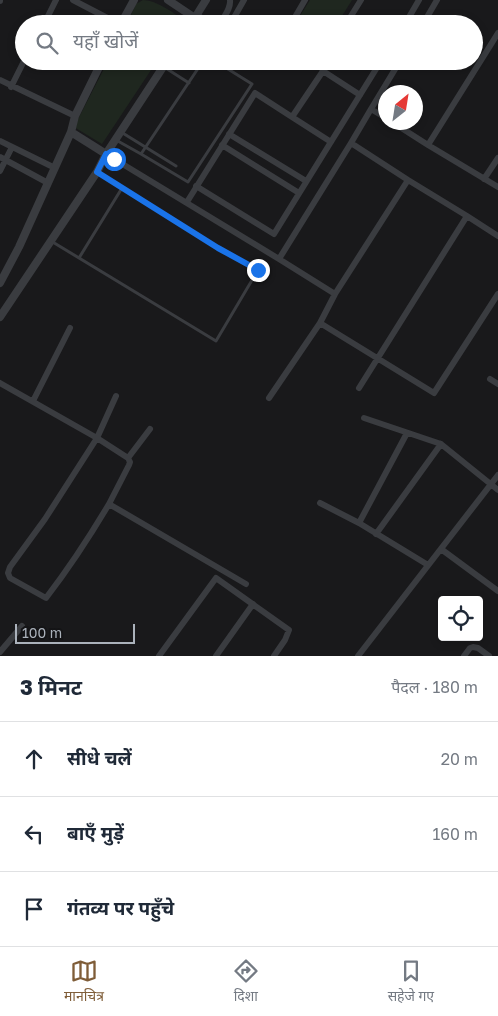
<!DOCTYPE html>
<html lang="hi">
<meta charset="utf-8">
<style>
:root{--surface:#fff;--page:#f6f6f7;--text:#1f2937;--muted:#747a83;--line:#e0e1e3;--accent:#7f5d38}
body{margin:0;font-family:"Golos Text","Noto Sans Devanagari",sans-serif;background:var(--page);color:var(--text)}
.controls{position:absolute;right:15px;bottom:15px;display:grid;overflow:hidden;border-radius:5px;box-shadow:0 2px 8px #0003}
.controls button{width:45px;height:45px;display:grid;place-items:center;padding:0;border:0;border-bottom:1px solid var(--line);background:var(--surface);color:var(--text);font:25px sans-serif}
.compass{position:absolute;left:378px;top:85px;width:45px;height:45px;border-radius:50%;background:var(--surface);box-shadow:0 2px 8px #0003;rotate:30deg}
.scale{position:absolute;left:15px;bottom:12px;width:120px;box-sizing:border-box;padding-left:5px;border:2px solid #abb2bb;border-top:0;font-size:14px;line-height:18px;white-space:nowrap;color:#abb2bb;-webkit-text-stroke:4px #141416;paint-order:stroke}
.stop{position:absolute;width:15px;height:15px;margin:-11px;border:4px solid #1a73e8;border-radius:50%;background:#fff}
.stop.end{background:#1a73e8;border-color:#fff;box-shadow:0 1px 5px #0008}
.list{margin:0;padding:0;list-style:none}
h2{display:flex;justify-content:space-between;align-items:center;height:65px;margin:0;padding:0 20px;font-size:21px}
h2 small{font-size:16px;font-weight:400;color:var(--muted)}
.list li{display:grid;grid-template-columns:32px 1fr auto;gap:15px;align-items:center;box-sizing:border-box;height:75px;padding:0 20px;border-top:1px solid var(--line)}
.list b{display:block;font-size:19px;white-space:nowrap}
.list em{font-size:16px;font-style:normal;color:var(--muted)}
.icon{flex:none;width:28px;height:28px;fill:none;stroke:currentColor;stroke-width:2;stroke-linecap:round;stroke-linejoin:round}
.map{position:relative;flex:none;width:498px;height:656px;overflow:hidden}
.search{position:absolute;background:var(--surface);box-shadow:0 2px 8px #0003;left:15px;right:15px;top:15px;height:55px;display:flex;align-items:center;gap:12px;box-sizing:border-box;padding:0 18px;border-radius:28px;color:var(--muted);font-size:19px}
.sheet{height:290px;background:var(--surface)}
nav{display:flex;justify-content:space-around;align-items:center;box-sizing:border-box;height:70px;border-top:1px solid var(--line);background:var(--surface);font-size:14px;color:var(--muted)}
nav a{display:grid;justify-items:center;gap:2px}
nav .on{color:var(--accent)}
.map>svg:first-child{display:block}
.green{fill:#1f271f}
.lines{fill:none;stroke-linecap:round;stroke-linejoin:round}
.service{stroke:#3a3c40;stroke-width:3}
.minor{stroke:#3a3c40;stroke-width:6}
.tertiary{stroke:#3a3c40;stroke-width:8}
.route{stroke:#1a73e8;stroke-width:6}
</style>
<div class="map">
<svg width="498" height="656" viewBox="0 0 498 656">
<rect width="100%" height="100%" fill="#19191b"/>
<path class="green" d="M 143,0 C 154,0 173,11 182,20 L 181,24 L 127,24 L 136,4 Z
M 310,0 L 352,0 L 337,24 L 295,24 Z
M 108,61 L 157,61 L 102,144 L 74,127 Z"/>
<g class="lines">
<path class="service" d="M 203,61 L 141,154 L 188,182 L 252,84 L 215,61
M 164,67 L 189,83
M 121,132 L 176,166
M 116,140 L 141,154
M 51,241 L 216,341 L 258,270 L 218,248 L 97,172
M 79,258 L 122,188"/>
<path class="minor" d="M 73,0 L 119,24
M 0,1 L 0,0
M 197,14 L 208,24
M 44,24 L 56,0
M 220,24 C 224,16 231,9 230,0
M 228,24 L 232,21 L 244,0
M 291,24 L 305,0
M 346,24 L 361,0
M 405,24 L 419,0
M 423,24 L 437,0
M 498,33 L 428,145 L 498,187
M 323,71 L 360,95
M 0,80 L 75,116
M 11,87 L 24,61
M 292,117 L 331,142
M 386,118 L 371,109 L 400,61
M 392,122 L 428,145
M 229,134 L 306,181
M 0,141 L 55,168
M 351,143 L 371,109
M 222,145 L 299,193
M 106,154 L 279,259
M 0,157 L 48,183
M 0,171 L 12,147
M 484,179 L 498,158
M 196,186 L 274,234 L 381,61
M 187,202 L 255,93 L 292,117 L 323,71 L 320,64 L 322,61
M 467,216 L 498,236
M 335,294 L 279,259 L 351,143 L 408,180 L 335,294 L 320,323 L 434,393 L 498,294
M 490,379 L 498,384
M 0,383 L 97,438 L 128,458 L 130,462 L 129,465 L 109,504 L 246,584
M 359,388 L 467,216 L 408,180
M 269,398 L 320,323
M 33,401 L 70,328
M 364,418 L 441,444 L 498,490
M 128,458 L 150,429
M 320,503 L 359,523 L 428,565
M 109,504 C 90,536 69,568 46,598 L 10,578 L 8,573 L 10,567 L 45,519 L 97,438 L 116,396
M 359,523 L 407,433
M 376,534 L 441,444
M 441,549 L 498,591
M 0,652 L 22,626
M 159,656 L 216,578 L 289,630 L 285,640 L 274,656
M 216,656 L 253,604
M 358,656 L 498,475
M 464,656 L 470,648 L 473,647 L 478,648 L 489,656"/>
<path class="tertiary" d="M 168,0 L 195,18
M 121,24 L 134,0
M 191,24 L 206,0
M 71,132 L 106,154
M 0,283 L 19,247 L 71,132 L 75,116 L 102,61
M 0,317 L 97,172 L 106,154 L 167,61"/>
</g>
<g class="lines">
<path class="route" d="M 114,159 L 106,154 L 97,172 L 218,248 L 258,270"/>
</g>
</svg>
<div class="controls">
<button><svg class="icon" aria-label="locate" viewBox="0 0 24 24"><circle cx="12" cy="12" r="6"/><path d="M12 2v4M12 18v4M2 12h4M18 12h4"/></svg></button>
</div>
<svg class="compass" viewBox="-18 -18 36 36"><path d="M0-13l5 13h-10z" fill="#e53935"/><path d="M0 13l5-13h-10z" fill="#747a83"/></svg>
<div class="scale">100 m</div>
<div class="stop" style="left:114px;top:159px"></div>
<div class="stop end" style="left:258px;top:270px"></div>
<div class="search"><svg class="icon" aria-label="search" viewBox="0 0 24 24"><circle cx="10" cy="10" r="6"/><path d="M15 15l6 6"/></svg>यहाँ खोजें</div>
</div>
<section class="sheet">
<h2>3 मिनट<small>पैदल · 180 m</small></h2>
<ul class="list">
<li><svg class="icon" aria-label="ahead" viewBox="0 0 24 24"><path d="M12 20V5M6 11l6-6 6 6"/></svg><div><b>सीधे चलें</b></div><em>20 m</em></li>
<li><svg class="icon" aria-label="left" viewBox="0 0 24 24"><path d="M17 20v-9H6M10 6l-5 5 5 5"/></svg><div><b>बाएँ मुड़ें</b></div><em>160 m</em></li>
<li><svg class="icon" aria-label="arrive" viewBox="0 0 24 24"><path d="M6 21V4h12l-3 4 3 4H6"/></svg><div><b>गंतव्य पर पहुँचे</b></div></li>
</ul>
</section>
<nav>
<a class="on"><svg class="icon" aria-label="map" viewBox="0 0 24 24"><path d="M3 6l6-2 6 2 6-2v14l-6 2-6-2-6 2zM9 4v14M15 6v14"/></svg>मानचित्र</a>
<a><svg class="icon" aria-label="directions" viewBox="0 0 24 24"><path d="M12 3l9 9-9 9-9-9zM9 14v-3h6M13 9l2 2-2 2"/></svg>दिशा</a>
<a><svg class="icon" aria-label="saved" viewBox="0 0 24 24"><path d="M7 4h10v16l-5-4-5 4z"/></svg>सहेजे गए</a>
</nav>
